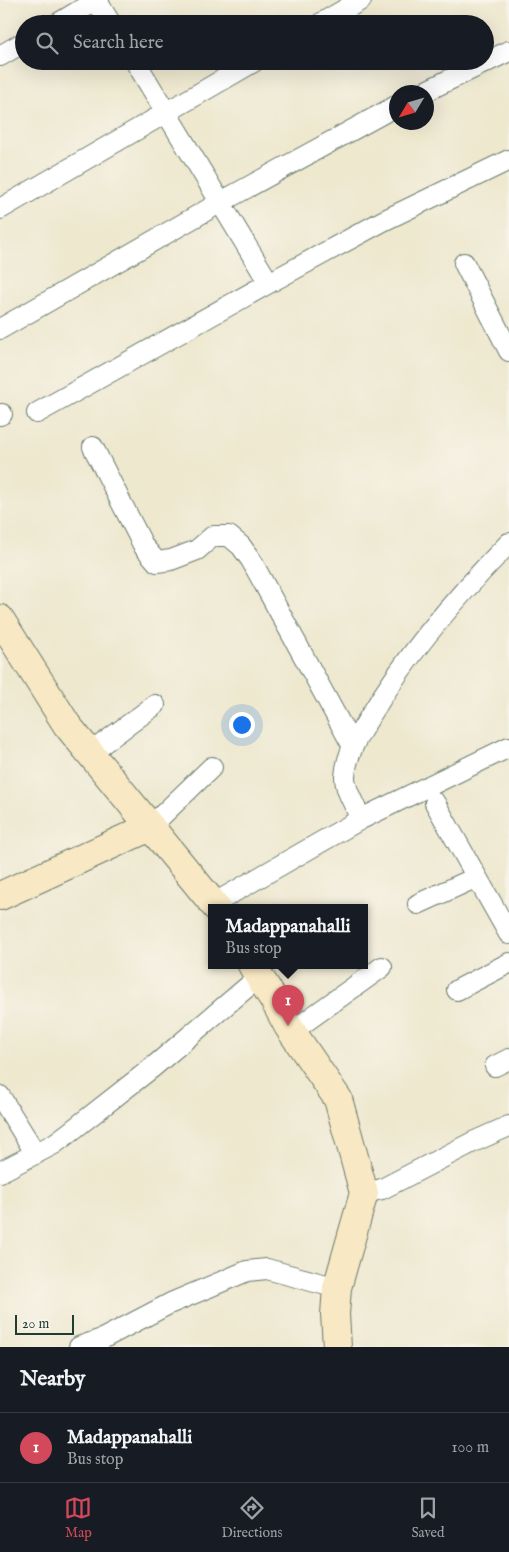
<!DOCTYPE html>
<style>
:root{--surface:#171b24;--page:#20242c;--text:#f1f3f6;--muted:#9ea1a6;--line:#363941;--accent:#d1495b}
body{margin:0;font-family:"IM FELL English",serif;background:var(--page);color:var(--text)}
.compass{position:absolute;left:389px;top:85px;width:45px;height:45px;border-radius:50%;background:var(--surface);box-shadow:0 5px 20px #0002;rotate:232deg}
.scale{position:absolute;left:15px;bottom:12px;width:59px;box-sizing:border-box;padding-left:5px;border:2px solid #1f3d34;border-top:0;font-size:14px;line-height:18px;white-space:nowrap;color:#1f3d34;-webkit-text-stroke:4px #f7f3e8;paint-order:stroke}
.you{position:absolute;left:241px;top:724px;width:18px;height:18px;margin:-12px;border:4px solid #fff;border-radius:50%;background:#1a73e8;box-shadow:0 0 0 8px #1a73e833}
.badge{display:grid;place-items:center;width:32px;height:32px;border-radius:50%;background:var(--accent);color:#fff;font-size:16px;font-weight:700}
.pin{position:absolute;translate:-50% -41px;filter:drop-shadow(0 1px 2px #0008)}
.pin::after{content:'';position:absolute;top:26px;width:18px;height:15px;background:inherit;clip-path:polygon(0 0,100% 0,50% 100%)}
.popup{position:absolute;left:208px;top:904px;width:160px;height:65px;box-sizing:border-box;display:grid;place-content:center;border-radius:0px;background:var(--surface);filter:drop-shadow(0 1px 4px #0005);font-size:16px;white-space:nowrap;color:var(--muted)}
.popup b{font-size:19px;color:var(--text)}
.popup::after{content:'';position:absolute;left:50%;top:100%;margin-left:-10px;border:10px solid transparent;border-top-color:var(--surface)}
.list{margin:0;padding:0;list-style:none}
h2{display:flex;justify-content:space-between;align-items:center;height:65px;margin:0;padding:0 20px;font-size:21px}
h2 small{font-size:16px;font-weight:400;color:var(--muted)}
.list li{display:grid;grid-template-columns:32px 1fr auto;gap:15px;align-items:center;box-sizing:border-box;height:70px;padding:0 20px;border-top:1px solid var(--line)}
.list b{display:block;font-size:19px;white-space:nowrap}
.list p{margin:0;font-size:16px;white-space:nowrap;color:var(--muted)}
.list em{font-size:16px;font-style:normal;color:var(--muted)}
.icon{flex:none;width:28px;height:28px;fill:none;stroke:currentColor;stroke-width:2;stroke-linecap:round;stroke-linejoin:round}
.map{position:relative;flex:none;width:509px;height:1347px;overflow:hidden}
.search{position:absolute;background:var(--surface);box-shadow:0 5px 20px #0002;left:15px;right:15px;top:15px;height:55px;display:flex;align-items:center;gap:12px;box-sizing:border-box;padding:0 18px;border-radius:28px;color:var(--muted);font-size:19px}
.sheet{height:135px;background:var(--surface)}
nav{display:flex;justify-content:space-around;align-items:center;box-sizing:border-box;height:70px;border-top:1px solid var(--line);background:var(--surface);font-size:14px;color:var(--muted)}
nav a{display:grid;justify-items:center;gap:2px}
nav .on{color:var(--accent)}
.map>svg:first-child{display:block}
.lines{fill:none;stroke-linecap:round;stroke-linejoin:round}
.street-casing{stroke:#67796a;stroke-width:22}
.secondary-casing{stroke:#67796a;stroke-width:30}
.street{stroke:#fff;stroke-width:20}
.secondary{stroke:#f8e8c3;stroke-width:28}
</style>
<div class="map">
<svg width="509" height="1347" viewBox="0 0 509 1347">
<rect width="100%" height="100%" fill="#f7f3e8"/>
<filter id="ink" filterUnits="userSpaceOnUse"><feTurbulence type="fractalNoise" baseFrequency=".02" numOctaves="2"/><feDisplacementMap in="SourceGraphic" scale="10" xChannelSelector="R" yChannelSelector="G"/><feConvolveMatrix kernelMatrix="1 2 1 2 8 2 1 2 1" color-interpolation-filters="sRGB"/></filter>
<filter id="wash" filterUnits="userSpaceOnUse"><feTurbulence type="fractalNoise" baseFrequency=".0096" numOctaves="4" result="noise"/><feDisplacementMap in="SourceGraphic" scale="20" xChannelSelector="R" yChannelSelector="G"/><feGaussianBlur stdDeviation="1.12" result="paint"/><feColorMatrix in="noise" values="0 0 0 0 0 0 0 0 0 0 0 0 0 0 0 0 0 1.4 0 .05"/><feComposite in="paint" operator="in"/></filter>
<g filter="url(#wash)">
<rect width="100%" height="100%" fill="#eee8cf"/>
</g>
<g filter="url(#ink)">
<g class="lines">
<defs>
<path id="street" d="M 99,0 L 97,1 L 111,24
M 57,24 L 97,0
M 320,24 L 361,0
M 0,56 L 24,42
M 135,61 L 269,283
M 424,92 L 509,51
M 0,209 L 255,61
M 464,263 L 509,351
M 0,329 L 221,202 L 396,106
M 37,413 L 269,283 L 383,221 L 509,160
M 0,415 L 2,414
M 93,447 L 144,547 L 157,562 L 171,560 L 197,550 L 213,536 L 229,536 L 241,546 L 251,560 L 352,745
M 90,753 L 155,705
M 435,803 L 509,934
M 361,819 C 356,807 345,791 345,777 C 346,755 358,736 369,718 C 407,654 457,596 509,543
M 150,827 L 212,767
M 213,904 L 361,819 L 509,747
M 418,904 L 477,877
M 457,990 L 509,963
M 291,1032 L 382,967
M 495,1066 L 509,1059
M 0,1096 L 36,1154
M 0,1172 L 54,1144 L 70,1132 L 153,1067 L 259,977
M 364,1193 L 382,1189 L 473,1142 L 509,1126
M 79,1347 L 102,1339 L 171,1303 L 247,1271 L 267,1269 L 337,1288"/>
<path id="secondary" d="M 0,619 L 67,725 L 216,907
M 0,896 L 150,827
M 252,965 L 274,1000 L 288,1026 L 338,1099 L 364,1193 L 337,1288 L 335,1314 L 337,1347"/>
</defs>
<use href="#street" class="street-casing"/>
<use href="#secondary" class="secondary-casing"/>
<use href="#street" class="street"/>
<use href="#secondary" class="secondary"/>
</g>
</g>
</svg>
<svg class="compass" viewBox="-18 -18 36 36"><path d="M0-13l5 13h-10z" fill="#e53935"/><path d="M0 13l5-13h-10z" fill="#9ea1a6"/></svg>
<div class="scale">20 m</div>
<div class="you"></div>
<div class="pin badge" style="left:288px;top:1026px">1</div>
<div class="popup"><b>Madappanahalli</b>Bus stop</div>
<div class="search"><svg class="icon" aria-label="search" viewBox="0 0 24 24"><circle cx="10" cy="10" r="6"/><path d="M15 15l6 6"/></svg>Search here</div>
</div>
<section class="sheet">
<h2>Nearby<small></small></h2>
<ul class="list">
<li><span class="badge">1</span><div><b>Madappanahalli</b><p>Bus stop</p></div><em>100 m</em></li>
</ul>
</section>
<nav>
<a class="on"><svg class="icon" aria-label="map" viewBox="0 0 24 24"><path d="M3 6l6-2 6 2 6-2v14l-6 2-6-2-6 2zM9 4v14M15 6v14"/></svg>Map</a>
<a><svg class="icon" aria-label="directions" viewBox="0 0 24 24"><path d="M12 3l9 9-9 9-9-9zM9 14v-3h6M13 9l2 2-2 2"/></svg>Directions</a>
<a><svg class="icon" aria-label="saved" viewBox="0 0 24 24"><path d="M7 4h10v16l-5-4-5 4z"/></svg>Saved</a>
</nav>
